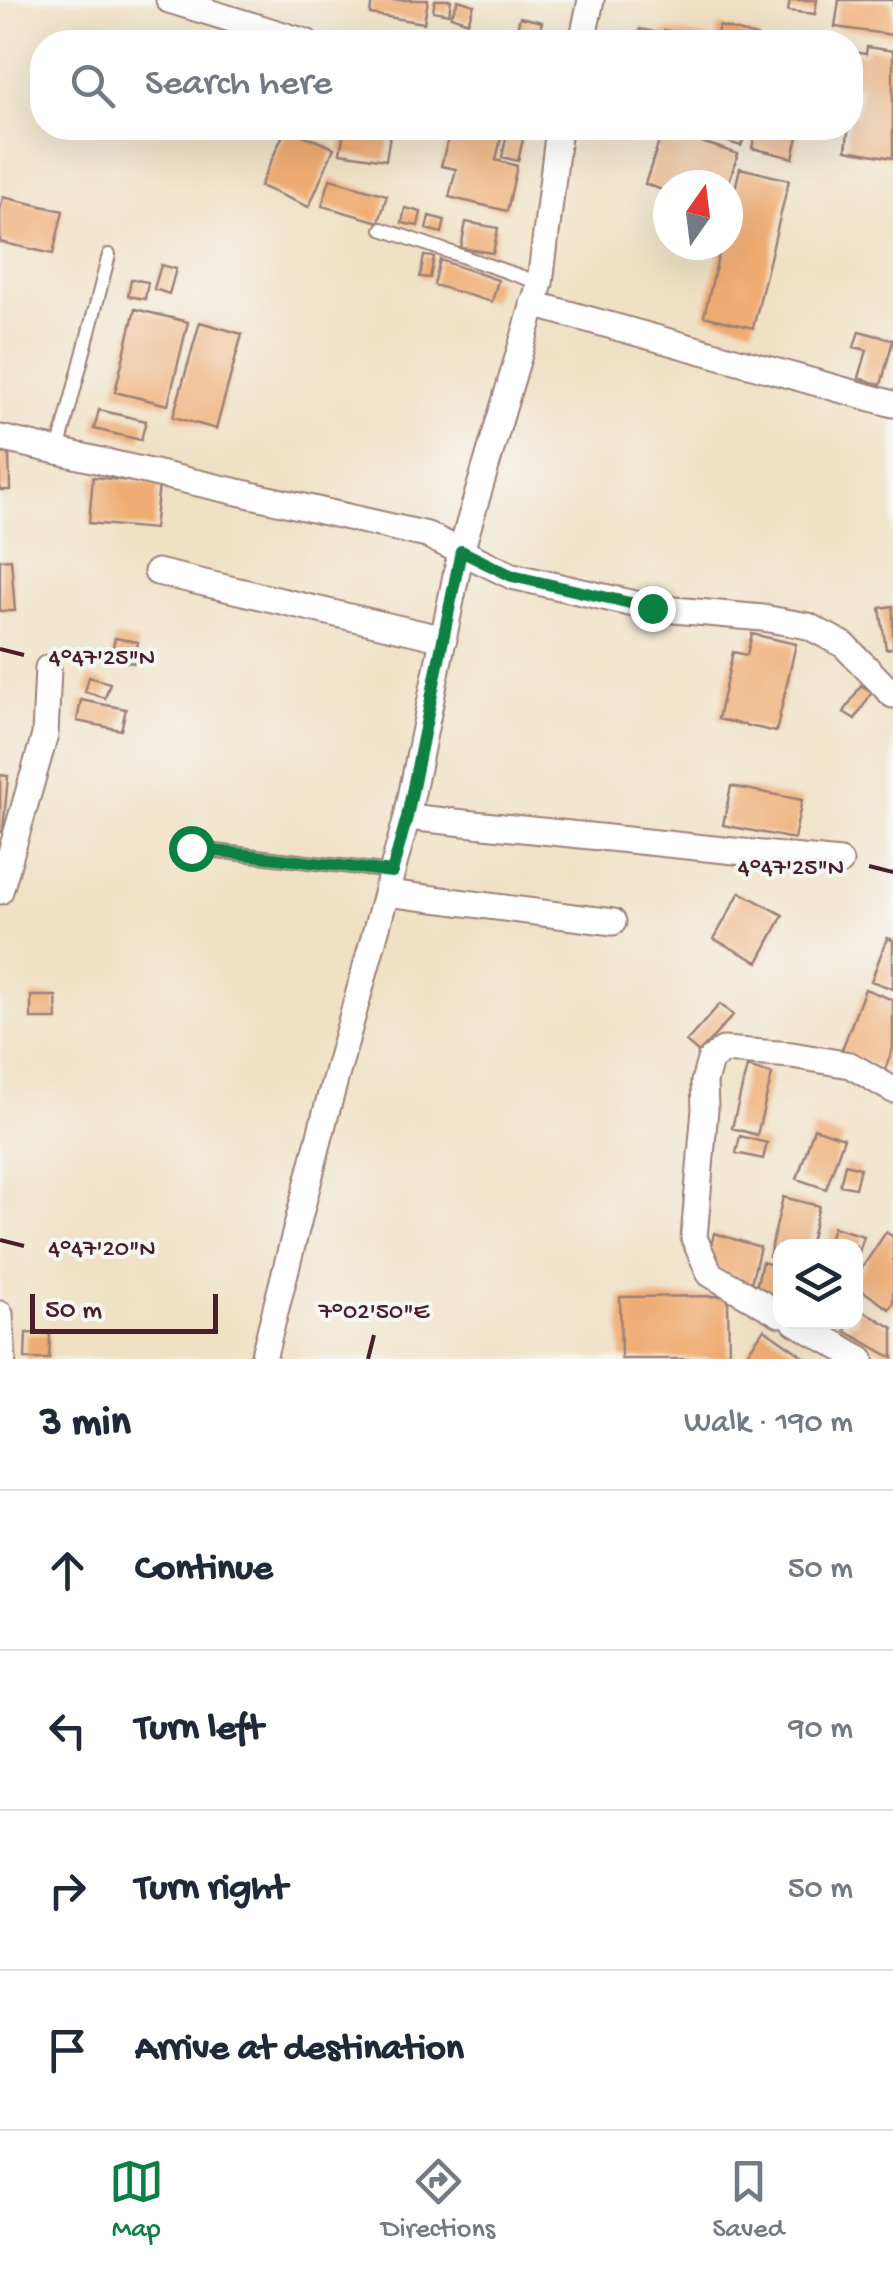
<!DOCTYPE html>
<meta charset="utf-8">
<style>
:root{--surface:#fff;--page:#f2f2f3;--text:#1f2937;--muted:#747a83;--line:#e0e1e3;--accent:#0b8043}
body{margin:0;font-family:"Gochi Hand",sans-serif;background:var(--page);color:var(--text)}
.controls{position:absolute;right:30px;bottom:30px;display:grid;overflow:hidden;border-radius:20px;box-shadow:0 10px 40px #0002}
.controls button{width:90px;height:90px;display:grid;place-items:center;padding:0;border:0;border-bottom:2px solid var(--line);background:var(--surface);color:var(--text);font:50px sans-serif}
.compass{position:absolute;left:653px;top:170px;width:90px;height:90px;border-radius:50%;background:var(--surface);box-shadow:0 10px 40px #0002;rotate:14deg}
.scale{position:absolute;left:30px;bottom:25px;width:188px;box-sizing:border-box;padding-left:10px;border:5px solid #4a1f2b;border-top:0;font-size:28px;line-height:35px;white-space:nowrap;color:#4a1f2b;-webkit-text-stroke:8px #f6f6f2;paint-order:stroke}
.stop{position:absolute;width:30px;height:30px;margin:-22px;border:8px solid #0b8043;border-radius:50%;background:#fff}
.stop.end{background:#0b8043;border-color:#fff;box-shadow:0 2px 10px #0008}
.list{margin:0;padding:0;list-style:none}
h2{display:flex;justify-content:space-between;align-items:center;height:130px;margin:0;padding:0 40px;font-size:42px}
h2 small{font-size:32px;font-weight:400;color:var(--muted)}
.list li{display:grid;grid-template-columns:65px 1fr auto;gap:30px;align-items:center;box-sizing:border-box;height:160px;padding:0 40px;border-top:2px solid var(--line)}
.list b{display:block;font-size:38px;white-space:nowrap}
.list em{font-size:32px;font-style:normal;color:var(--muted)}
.icon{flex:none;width:55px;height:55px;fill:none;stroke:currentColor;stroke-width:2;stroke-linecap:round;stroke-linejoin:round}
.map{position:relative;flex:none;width:893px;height:1359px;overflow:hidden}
.search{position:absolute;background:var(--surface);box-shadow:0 10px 40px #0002;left:30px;right:30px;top:30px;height:110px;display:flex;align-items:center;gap:25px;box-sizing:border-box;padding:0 35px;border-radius:40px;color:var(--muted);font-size:38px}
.sheet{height:770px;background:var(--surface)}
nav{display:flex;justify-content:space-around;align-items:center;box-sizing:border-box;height:140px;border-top:2px solid var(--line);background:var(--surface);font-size:28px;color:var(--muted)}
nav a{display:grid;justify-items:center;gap:5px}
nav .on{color:var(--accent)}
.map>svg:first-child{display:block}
.building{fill:#efac72}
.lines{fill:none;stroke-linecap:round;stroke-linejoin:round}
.lane-casing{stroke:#9d8078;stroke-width:16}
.street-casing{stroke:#9d8078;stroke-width:29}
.lane{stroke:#fff;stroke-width:12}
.street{stroke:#fff;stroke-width:25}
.route{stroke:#0b8043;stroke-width:12}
.ticks{fill:none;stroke:#4a1f2b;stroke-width:4}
.ticks-label{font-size:25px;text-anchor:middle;fill:#4a1f2b;stroke:#f6f6f2;stroke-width:8;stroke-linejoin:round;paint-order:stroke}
</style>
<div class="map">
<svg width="893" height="1359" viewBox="0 0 893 1359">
<rect width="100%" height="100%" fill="#f6f6f2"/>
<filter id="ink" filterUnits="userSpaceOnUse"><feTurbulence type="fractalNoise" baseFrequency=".01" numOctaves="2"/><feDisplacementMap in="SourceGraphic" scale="20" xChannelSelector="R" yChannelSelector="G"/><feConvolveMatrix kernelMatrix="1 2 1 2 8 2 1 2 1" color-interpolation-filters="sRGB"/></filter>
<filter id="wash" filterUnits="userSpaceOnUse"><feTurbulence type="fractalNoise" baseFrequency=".0048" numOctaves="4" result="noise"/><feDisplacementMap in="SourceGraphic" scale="40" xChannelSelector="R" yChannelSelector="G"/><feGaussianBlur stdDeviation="2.25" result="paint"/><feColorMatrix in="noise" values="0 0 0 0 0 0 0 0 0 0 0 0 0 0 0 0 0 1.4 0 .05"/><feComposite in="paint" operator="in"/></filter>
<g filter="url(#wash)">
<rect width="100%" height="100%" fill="#f0e1c5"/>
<g id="blocks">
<path class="building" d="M 372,0 L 428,0 L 424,23 L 370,14 Z
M 435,0 L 451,0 L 449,14 L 433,11 Z
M 458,0 L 474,5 L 468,22 L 451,16 Z
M 790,0 L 817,0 L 815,14 L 788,11 Z
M 839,0 L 893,0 L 893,35 L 835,27 Z
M 520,17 L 542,22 L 537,42 L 514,42 Z
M 719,26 L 757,36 L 755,42 L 715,42 Z
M 640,29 L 662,34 L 660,42 L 637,42 Z
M 664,30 L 711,39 L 710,42 L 662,42 Z
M 408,33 L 441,41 L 441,42 L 406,42 Z
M 867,47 L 893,51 L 893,158 L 846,150 L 850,115 L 857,116 L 861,87 L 850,86 L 852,52 L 866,54 Z
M 286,128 L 334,148 L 309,207 L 260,186 Z
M 345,128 L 391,128 L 386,160 L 340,153 Z
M 428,128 L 479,128 L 502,134 L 496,160 L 517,166 L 507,211 L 449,197 L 456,169 L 441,166 L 448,139 L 426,133 Z
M 508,128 L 525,130 L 518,161 L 502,157 Z
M 682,128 L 747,128 L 741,146 Z
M 757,128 L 800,128 L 793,158 L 752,148 Z
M 663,129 L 738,154 L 728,185 L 668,185 L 668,192 L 645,184 Z
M 740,168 L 789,180 L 753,328 L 704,316 L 721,245 L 728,245 L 728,218 Z
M 330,179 L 387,195 L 379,222 L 322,206 Z
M 3,197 L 63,211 L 53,254 L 0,242 L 0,211 Z
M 405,208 L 421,212 L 418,226 L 402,223 Z
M 429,216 L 445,220 L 442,233 L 426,229 Z
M 466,222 L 498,228 L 493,253 L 461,248 Z
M 424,256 L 434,257 L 430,278 L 420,277 Z
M 440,260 L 498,280 L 492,302 L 434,285 Z
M 161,265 L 176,269 L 169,294 L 154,289 Z
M 131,279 L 148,282 L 145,299 L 128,296 Z
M 135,309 L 188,322 L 168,405 L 115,392 Z
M 200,322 L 242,334 L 216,429 L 173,417 Z
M 859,331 L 893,340 L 881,385 L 859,378 L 867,350 L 854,347 Z
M 99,410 L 146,421 L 141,440 L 94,429 Z
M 9,453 L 10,490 L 0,490 L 0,454 Z
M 93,477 L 159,484 L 154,529 L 89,523 Z
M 11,559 L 15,611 L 0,611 L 0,560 Z
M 893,606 L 893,648 L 886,649 L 880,608 Z
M 752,634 L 796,644 L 776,732 L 718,719 L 733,652 L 747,655 Z
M 115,638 L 138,642 L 134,663 L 110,659 Z
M 89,677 L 110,683 L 105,698 L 85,692 Z
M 861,685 L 872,692 L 855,719 L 844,712 Z
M 81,700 L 126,709 L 121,730 L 77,721 Z
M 0,775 L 8,776 L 3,832 L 0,832 Z
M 731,786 L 802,800 L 794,839 L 723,825 Z
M 740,892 L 783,915 L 758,962 L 714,939 Z
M 887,938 L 893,940 L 893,989 L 871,981 Z
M 865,989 L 893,1000 L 893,1049 L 885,1069 L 841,1052 Z
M 31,996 L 56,996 L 57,1019 L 31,1019 Z
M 720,1004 L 733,1015 L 699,1053 L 686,1042 Z
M 747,1067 L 772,1074 L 757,1135 L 732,1128 Z
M 814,1128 L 844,1138 L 826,1189 L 797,1179 Z
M 740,1136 L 767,1143 L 763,1159 L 736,1153 Z
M 845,1164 L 860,1168 L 855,1188 L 840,1185 Z
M 783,1197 L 819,1206 L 809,1246 L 780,1246 L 780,1260 L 769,1257 Z
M 833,1227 L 864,1236 L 856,1262 L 856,1246 L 827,1246 Z
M 886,1232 L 893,1237 L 893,1304 L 889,1309 L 856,1286 L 856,1277 Z
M 714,1233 L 760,1247 L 751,1283 L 707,1265 Z
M 762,1262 L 780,1267 L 780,1298 L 755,1292 Z
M 728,1296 L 729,1359 L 621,1359 L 620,1297 Z
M 858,1308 L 893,1328 L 893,1358 L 845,1331 L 850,1322 L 856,1322 Z
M 764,1329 L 807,1359 L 743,1359 Z
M 26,1333 L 50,1334 L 49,1359 L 25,1359 Z"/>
</g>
</g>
<g filter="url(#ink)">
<use href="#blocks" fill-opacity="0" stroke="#9d8078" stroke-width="2.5"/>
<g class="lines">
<defs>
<path id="lane" d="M 382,229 L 540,283
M 58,451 L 109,255
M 191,848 L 392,872"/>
<path id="street" d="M 169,0 L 306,42
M 582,42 L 591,0
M 533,304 L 893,404
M 0,438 L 427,535 L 512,576 L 652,608 L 763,618 L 808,626 L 844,645 L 893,695
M 157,572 L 444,639
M 407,817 L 840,862
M 0,891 L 45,735 L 48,668
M 387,893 L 613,922
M 0,1314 L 3,1359
M 780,1314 L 710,1274 L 694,1238 L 705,1109 L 704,1082 L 710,1060 L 723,1050 L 792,1055 L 850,1065 L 893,1090
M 795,1322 L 861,1359
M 263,1359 L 324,1120 L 407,817 L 461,551 L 540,283 L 559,128"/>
</defs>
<use href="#lane" class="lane-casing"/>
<use href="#street" class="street-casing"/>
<use href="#lane" class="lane"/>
<use href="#street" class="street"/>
</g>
</g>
<g class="lines" filter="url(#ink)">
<path class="route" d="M 191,848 L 392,872 L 407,817 L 461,551 L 512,576 L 652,608"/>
</g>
<path class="ticks" d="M 0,649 L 24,655M 869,866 L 893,872M 0,1240 L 24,1246M 368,1359 L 374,1335"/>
<g class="ticks-label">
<text x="102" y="664">4°47'25"N</text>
<text x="791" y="874">4°47'25"N</text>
<text x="102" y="1255">4°47'20"N</text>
<text x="374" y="1318">7°02'50"E</text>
</g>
</svg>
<div class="controls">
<button><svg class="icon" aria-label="layers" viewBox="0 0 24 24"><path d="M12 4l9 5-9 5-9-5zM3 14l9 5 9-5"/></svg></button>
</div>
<svg class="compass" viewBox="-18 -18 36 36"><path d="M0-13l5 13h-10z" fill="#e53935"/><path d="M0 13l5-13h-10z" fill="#747a83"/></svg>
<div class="scale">50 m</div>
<div class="stop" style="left:191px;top:848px"></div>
<div class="stop end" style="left:652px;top:608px"></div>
<div class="search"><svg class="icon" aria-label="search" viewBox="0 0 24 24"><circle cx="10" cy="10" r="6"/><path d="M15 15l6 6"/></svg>Search here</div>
</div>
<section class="sheet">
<h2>3 min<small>Walk · 190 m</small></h2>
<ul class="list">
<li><svg class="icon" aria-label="ahead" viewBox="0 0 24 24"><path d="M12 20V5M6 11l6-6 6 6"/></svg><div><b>Continue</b></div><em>50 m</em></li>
<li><svg class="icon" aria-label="left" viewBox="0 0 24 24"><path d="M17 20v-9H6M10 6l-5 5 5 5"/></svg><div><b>Turn left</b></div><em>90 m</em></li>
<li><svg class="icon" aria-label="right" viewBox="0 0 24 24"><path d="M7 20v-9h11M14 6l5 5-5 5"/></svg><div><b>Turn right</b></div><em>50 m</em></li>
<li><svg class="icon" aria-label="arrive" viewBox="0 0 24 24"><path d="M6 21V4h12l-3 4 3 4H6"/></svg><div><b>Arrive at destination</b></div></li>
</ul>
</section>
<nav>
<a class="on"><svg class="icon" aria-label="map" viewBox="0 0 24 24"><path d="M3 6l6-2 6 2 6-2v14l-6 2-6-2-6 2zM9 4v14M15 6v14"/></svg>Map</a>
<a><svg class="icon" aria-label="directions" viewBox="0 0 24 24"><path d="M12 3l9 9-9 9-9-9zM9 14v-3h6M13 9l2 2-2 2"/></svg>Directions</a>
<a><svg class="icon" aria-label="saved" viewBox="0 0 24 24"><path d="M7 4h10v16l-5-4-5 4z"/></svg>Saved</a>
</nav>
